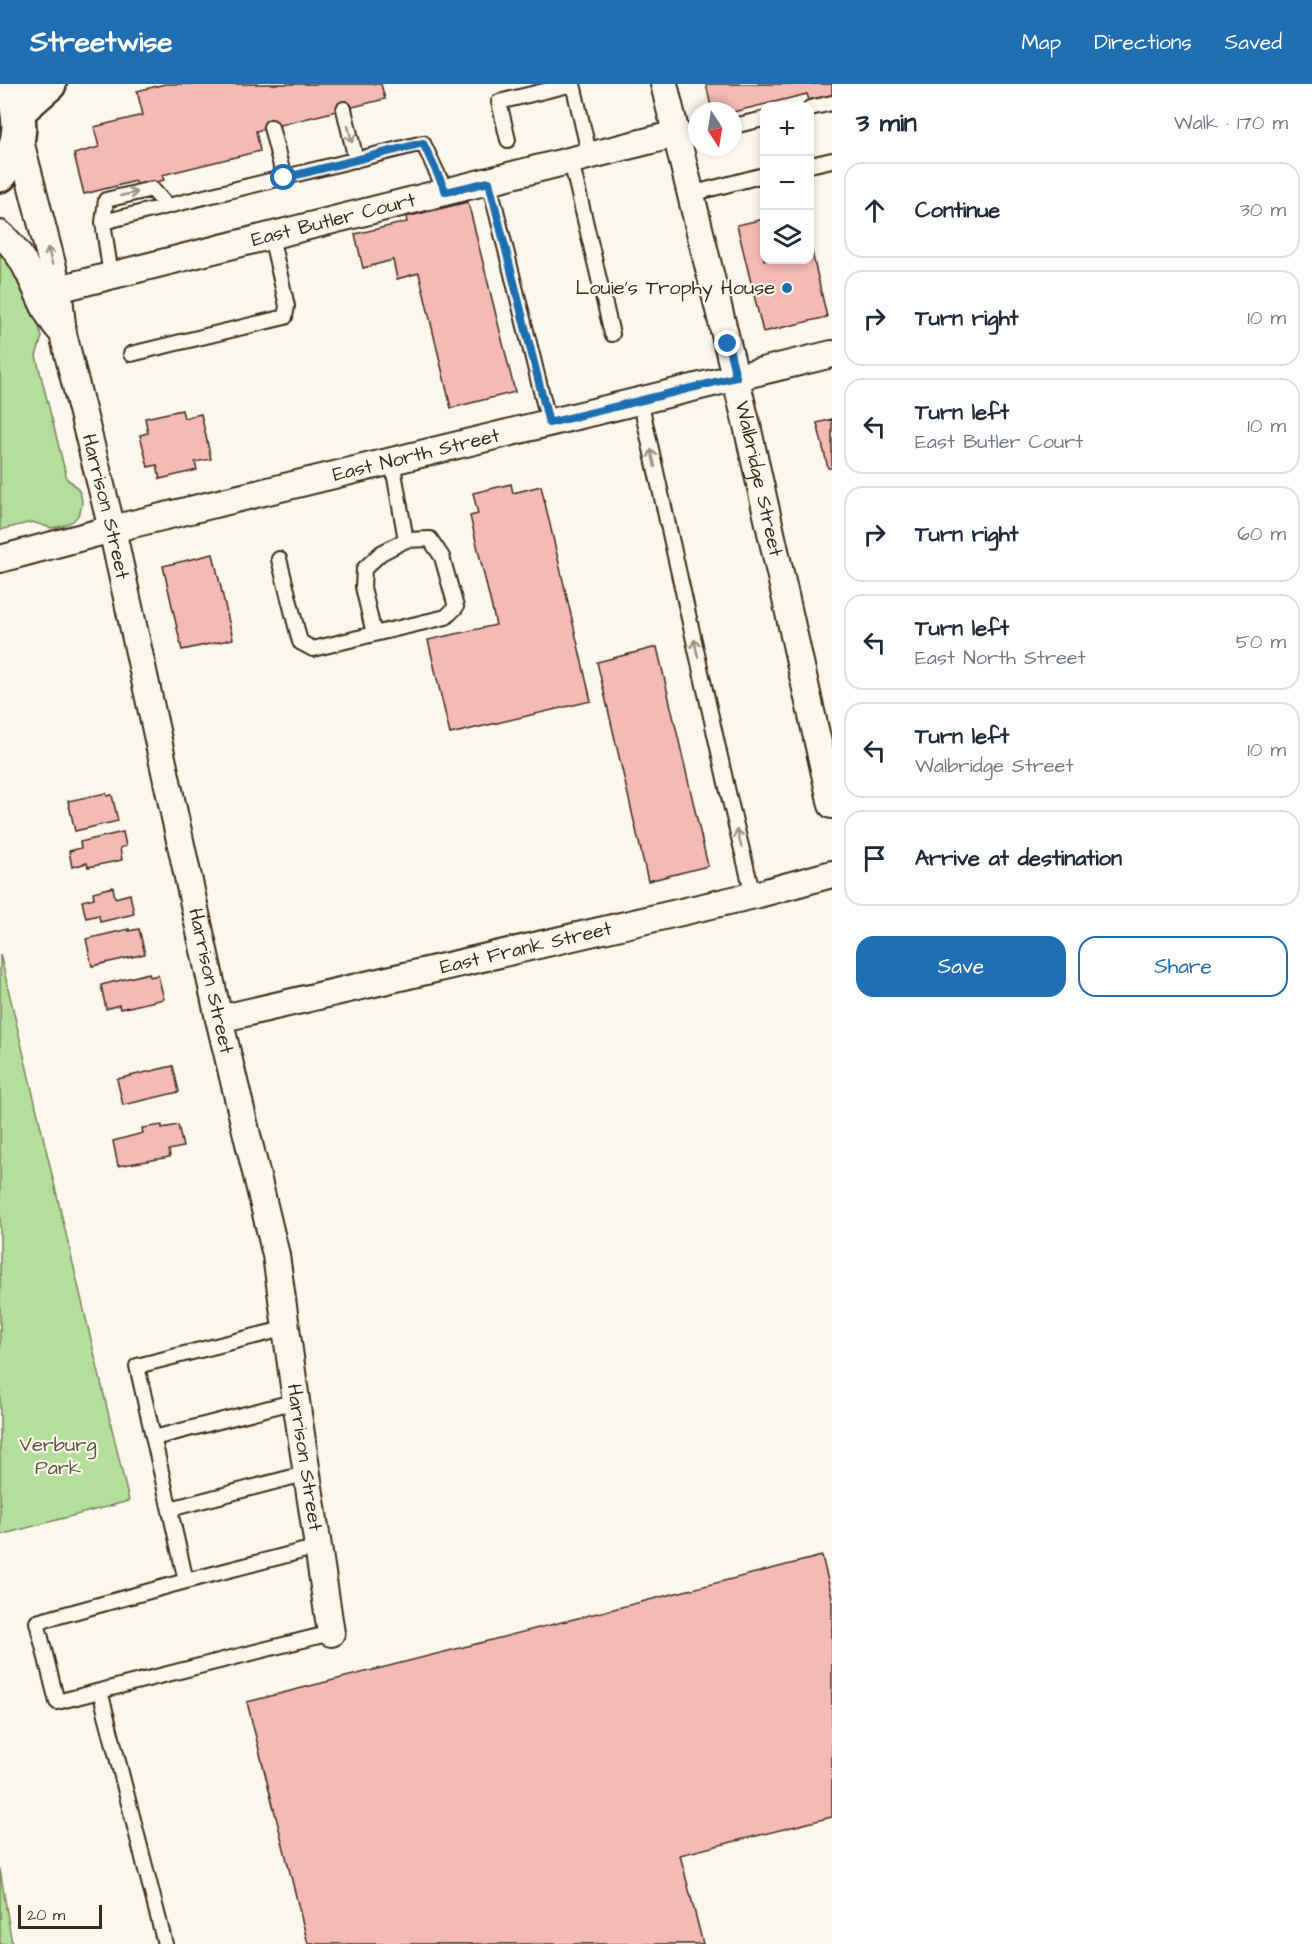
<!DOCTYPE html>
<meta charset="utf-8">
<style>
:root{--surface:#fff;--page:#f6f6f7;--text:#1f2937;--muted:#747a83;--line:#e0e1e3;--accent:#1f6fb2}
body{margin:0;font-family:"Architects Daughter",sans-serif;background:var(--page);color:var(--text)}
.controls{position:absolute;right:18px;top:18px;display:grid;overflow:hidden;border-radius:12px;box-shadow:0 3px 9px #0003}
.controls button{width:54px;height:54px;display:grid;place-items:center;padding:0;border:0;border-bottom:2px solid var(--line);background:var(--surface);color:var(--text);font:30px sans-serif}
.compass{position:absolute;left:688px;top:18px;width:54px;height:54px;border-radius:50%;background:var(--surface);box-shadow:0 3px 9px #0003;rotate:168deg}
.scale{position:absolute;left:18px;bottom:15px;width:84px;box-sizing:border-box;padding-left:6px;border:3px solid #3b2a1e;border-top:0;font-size:16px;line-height:21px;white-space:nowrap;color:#3b2a1e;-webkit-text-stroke:4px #fbf7ec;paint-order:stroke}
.stop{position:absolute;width:18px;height:18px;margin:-14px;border:4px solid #1f6fb2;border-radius:50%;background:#fff}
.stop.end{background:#1f6fb2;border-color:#fff;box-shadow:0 2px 6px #0008}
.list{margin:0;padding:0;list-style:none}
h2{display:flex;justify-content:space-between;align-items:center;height:78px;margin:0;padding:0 24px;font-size:26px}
h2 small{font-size:20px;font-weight:400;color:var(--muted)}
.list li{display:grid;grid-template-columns:39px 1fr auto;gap:18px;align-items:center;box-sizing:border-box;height:96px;margin:0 12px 12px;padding:0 12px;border:2px solid var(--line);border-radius:18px}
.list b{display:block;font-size:22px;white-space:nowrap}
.list p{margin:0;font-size:20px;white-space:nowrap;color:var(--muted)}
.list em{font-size:20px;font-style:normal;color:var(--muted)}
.actions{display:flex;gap:12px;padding:18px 24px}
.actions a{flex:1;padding:14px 0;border:2px solid var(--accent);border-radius:18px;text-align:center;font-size:21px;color:var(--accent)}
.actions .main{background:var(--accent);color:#fff}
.icon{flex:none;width:33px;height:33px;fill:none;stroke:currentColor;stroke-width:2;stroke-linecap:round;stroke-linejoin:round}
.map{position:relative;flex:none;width:832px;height:1860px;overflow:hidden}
header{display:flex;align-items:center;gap:36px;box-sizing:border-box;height:84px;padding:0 30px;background:var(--accent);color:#fff}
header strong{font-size:28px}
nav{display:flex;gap:33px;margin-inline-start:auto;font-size:21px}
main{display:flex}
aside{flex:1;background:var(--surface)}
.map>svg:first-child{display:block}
.green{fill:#b3de9b;stroke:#77845c;stroke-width:1.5}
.building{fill:#f5bab4;stroke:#3b2a1e;stroke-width:1.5}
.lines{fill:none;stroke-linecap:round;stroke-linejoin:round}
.service-casing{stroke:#3b2a1e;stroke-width:18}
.minor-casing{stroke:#3b2a1e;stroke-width:30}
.tertiary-casing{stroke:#3b2a1e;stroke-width:38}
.service{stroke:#fbf7ec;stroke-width:14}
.minor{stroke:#fbf7ec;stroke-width:26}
.tertiary{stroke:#fbf7ec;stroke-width:33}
.oneway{stroke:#9b9085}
.route{stroke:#1f6fb2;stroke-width:8}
.poi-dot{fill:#1f6fb2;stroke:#fbf7ec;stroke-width:2}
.labels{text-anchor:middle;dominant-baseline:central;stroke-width:4.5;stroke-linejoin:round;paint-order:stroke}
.street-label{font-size:20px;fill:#3b2a1e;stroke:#fbf7ec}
.poi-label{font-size:20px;fill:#3b2a1e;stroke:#fbf7ec;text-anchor:end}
.park-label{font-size:20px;fill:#59573d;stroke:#fbf7ec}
</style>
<header>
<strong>Streetwise</strong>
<nav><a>Map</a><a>Directions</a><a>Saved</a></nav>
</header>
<main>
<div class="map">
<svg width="832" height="1860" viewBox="0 0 832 1860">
<rect width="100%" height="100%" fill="#fbf7ec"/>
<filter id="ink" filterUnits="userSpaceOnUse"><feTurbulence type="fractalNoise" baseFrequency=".0167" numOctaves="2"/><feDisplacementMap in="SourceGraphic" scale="12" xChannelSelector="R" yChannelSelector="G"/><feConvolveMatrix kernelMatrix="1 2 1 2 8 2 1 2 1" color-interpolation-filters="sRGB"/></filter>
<g filter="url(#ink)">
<path class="green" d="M 0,166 L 11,178 L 38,239 L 42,253 L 36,272 L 67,395 C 82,404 88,422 74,436 C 68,441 59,443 51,444 L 32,438 L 0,446 Z
M 0,870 L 129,1417 L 0,1451 Z
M 0,1785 L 12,1860 L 0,1860 Z"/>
<path class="building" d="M 165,0 L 381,0 L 385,15 L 256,47 L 260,67 L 162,91 L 164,96 L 137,103 L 136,97 L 84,110 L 74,70 L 99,63 L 94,43 L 143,31 L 137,7 Z
M 706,0 L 832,0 L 832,11 L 809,16 L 807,10 L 733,28 L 712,27 Z
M 468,118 L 515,308 L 451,324 L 419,189 L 397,195 L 393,176 L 363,184 L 355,150 L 407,138 L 406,133 Z
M 764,135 L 764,176 L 810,176 L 810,159 L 827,233 L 763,248 L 737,141 Z
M 182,326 L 184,334 L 201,330 L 211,375 L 195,378 L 197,386 L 160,395 L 157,381 L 148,383 L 140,351 L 148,349 L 145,334 Z
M 832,335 L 832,384 L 828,384 L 817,339 Z
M 511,400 L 513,409 L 541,402 L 591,617 L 450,650 L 428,556 L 496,541 L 470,432 L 478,430 L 473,409 Z
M 213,470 L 233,555 L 182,566 L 163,482 Z
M 657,563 L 708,782 L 648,797 L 597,578 Z
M 106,709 L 107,712 L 112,711 L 118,737 L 75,747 L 68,717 Z
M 123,748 L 126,762 L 120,764 L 122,776 L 88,783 L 87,779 L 72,783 L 69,767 L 81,764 L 80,758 Z
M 113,803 L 115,814 L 130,810 L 134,830 L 100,838 L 99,831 L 86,834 L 82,817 L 94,814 L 93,808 Z
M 129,845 L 129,847 L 139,845 L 145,870 L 92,882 L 86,855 Z
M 149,889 L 150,893 L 158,891 L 164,915 L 120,925 L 119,921 L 106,925 L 101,901 Z
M 173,982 L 179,1008 L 123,1021 L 117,995 Z
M 162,1041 L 162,1044 L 178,1041 L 183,1063 L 169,1066 L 170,1073 L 118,1082 L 113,1057 L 143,1049 L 142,1044 Z
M 822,1472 L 832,1513 L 832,1733 L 680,1771 L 703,1860 L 308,1860 L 247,1618 Z"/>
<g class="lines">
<defs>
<path id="service" d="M 810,24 L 832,19
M 344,25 L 356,76
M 733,42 L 764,35
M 271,43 L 284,94
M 676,50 L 697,48
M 508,56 L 499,18 L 573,0 L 590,73
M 571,77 L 612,250
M 810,81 L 832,76
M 489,98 L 549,339
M 691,110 L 764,91
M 103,138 L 106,116 L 152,105 L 167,122
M 111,192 L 103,138 L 423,59 L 446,108
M 131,270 L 285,233 L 287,222 L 271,152
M 640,316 L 730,717 L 753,811
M 279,475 L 300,558 L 313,565 L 374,550 L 363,503 L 364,485 L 381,469 L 406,456 L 392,377
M 374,550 L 446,533 L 456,523 L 442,473 L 430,455 L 406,456
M 154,1354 L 296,1317
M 170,1425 L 308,1389
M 186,1497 L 318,1463
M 100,1607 L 57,1618 L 37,1538 L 186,1497 L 137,1282 L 287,1244
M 165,1860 L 100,1607 L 331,1549"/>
<g id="minor">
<path id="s1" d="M 664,0 L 746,337 L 832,721"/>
<path id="s2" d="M 19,53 L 58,203 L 63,250 L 112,445 L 219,935 L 276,1171 L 296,1317 L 331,1549"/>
<path d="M 0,150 C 33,177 34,215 59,245"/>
<path id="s3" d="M 58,205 L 676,50"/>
<path id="s4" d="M 0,475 L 112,445 L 832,270"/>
<path id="s5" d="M 219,935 L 759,810 L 832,790"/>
</g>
<path id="tertiary" d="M 19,26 L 49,0
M 0,91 C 24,60 22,35 11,0"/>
</defs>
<use href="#service" class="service-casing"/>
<use href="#minor" class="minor-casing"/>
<use href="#tertiary" class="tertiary-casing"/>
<use href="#service" class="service"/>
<use href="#minor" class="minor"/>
<use href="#tertiary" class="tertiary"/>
</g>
<defs><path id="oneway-shaft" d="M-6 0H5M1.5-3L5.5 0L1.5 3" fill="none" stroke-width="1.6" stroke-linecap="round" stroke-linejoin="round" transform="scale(1.5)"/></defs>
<g class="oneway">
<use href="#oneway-shaft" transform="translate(350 50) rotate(76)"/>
<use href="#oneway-shaft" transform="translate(129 110) rotate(-13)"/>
<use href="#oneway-shaft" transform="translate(50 172) rotate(-105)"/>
<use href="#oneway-shaft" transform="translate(653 374) rotate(-103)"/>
<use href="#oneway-shaft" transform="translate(696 564) rotate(-102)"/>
<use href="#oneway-shaft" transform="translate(739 754) rotate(-104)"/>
</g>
</g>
<g class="lines" filter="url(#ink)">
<path class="route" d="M 284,94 L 423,59 L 446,108 L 489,98 L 549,339 L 736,293 L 728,260"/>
</g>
<circle class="poi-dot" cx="787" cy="204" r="6"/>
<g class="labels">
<g class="street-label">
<text stroke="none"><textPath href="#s3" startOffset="284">East Butler Court</textPath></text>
<text stroke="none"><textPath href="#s4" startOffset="429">East North Street</textPath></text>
<text stroke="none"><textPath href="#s1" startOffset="406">Walbridge Street</textPath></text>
<text stroke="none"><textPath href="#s2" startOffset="380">Harrison Street</textPath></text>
<text stroke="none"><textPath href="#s5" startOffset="315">East Frank Street</textPath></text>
<text stroke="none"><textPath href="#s2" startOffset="866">Harrison Street</textPath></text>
<text stroke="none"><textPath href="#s2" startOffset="1352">Harrison Street</textPath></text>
</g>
<g class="poi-label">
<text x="775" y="204">Louie's Trophy House</text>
</g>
<g class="park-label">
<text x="58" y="1361">Verburg<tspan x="58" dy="23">Park</tspan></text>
</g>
</g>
</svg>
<div class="controls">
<button>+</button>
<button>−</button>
<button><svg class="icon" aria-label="layers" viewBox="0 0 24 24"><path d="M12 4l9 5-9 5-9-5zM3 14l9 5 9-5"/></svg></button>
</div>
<svg class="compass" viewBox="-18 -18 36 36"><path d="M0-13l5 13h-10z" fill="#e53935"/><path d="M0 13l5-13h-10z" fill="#747a83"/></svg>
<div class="scale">20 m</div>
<div class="stop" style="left:284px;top:94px"></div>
<div class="stop end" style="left:728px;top:260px"></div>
</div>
<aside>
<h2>3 min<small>Walk · 170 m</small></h2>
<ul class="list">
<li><svg class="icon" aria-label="ahead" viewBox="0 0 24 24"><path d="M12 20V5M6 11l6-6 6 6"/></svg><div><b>Continue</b></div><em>30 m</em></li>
<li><svg class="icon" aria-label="right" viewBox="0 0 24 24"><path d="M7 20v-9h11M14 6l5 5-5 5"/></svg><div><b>Turn right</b></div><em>10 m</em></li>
<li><svg class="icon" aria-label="left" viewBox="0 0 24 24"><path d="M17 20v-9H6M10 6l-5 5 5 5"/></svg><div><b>Turn left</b><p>East Butler Court</p></div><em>10 m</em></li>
<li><svg class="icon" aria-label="right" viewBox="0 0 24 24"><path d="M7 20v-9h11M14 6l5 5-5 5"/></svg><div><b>Turn right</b></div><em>60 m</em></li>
<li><svg class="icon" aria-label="left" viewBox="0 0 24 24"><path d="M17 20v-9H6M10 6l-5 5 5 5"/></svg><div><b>Turn left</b><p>East North Street</p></div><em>50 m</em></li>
<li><svg class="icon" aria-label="left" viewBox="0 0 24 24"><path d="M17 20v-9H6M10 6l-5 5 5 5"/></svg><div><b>Turn left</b><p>Walbridge Street</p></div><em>10 m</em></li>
<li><svg class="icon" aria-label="arrive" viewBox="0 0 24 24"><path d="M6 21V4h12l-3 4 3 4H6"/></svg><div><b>Arrive at destination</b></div></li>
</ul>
<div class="actions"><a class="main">Save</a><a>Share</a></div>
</aside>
</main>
